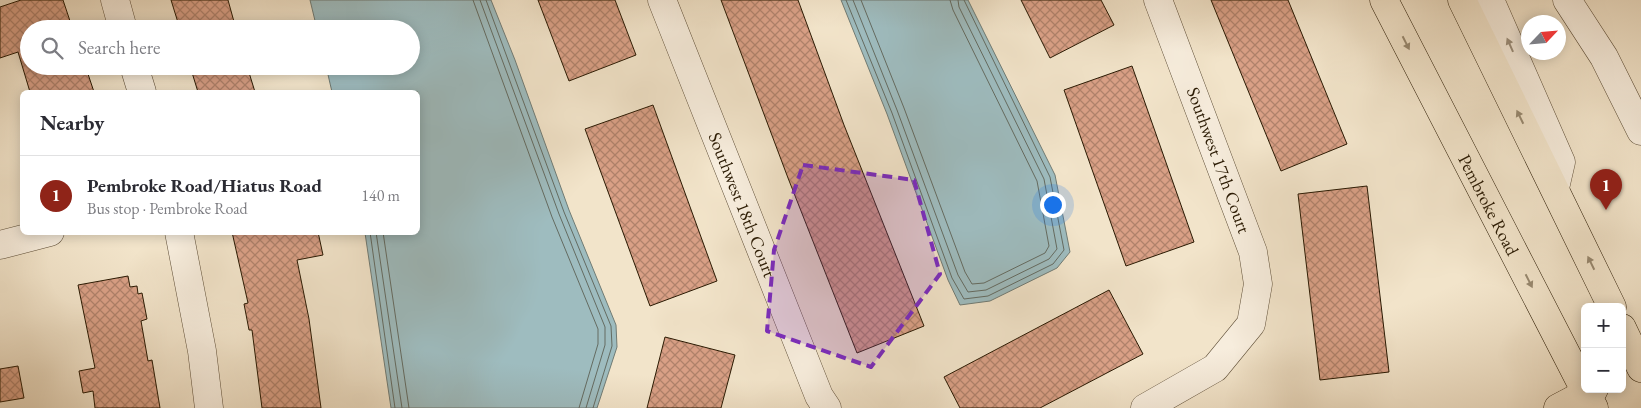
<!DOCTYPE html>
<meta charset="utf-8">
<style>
:root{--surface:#fff;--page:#f2f2f3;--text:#2b2b33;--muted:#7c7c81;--line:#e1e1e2;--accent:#8f2418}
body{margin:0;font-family:"EB Garamond",serif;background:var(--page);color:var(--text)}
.controls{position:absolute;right:15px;bottom:15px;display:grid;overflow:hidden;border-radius:8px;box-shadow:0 2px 12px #0003}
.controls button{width:45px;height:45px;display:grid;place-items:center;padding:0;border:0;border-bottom:1px solid var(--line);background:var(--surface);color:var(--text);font:25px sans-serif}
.compass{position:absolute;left:1521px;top:15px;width:45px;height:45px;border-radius:50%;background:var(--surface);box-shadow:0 2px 12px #0003;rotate:64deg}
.you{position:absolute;left:1052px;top:204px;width:18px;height:18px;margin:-12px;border:4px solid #fff;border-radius:50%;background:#1a73e8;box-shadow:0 0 0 8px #1a73e833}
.badge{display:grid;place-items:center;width:32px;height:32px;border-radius:50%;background:var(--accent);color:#fff;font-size:16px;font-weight:700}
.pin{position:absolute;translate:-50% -41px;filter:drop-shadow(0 1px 2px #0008)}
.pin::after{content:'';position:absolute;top:26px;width:18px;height:15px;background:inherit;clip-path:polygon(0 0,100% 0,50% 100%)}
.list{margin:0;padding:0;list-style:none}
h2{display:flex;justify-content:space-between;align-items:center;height:65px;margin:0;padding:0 20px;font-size:21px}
h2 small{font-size:16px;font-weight:400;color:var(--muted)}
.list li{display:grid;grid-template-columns:32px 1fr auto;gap:15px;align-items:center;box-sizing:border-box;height:80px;padding:0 20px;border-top:1px solid var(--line)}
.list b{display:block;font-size:19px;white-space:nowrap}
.list p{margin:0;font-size:16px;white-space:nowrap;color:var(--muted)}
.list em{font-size:16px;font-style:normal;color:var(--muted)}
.icon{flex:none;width:28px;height:28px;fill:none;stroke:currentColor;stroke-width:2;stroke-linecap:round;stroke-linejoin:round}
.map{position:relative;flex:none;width:1641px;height:408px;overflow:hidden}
.search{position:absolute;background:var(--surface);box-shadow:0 2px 12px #0003;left:20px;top:20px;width:400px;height:55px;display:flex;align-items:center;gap:12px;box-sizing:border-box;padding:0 18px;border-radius:28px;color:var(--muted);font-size:19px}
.panel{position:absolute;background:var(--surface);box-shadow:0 2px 12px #0003;left:20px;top:90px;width:400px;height:145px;border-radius:8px}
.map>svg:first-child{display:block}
.water{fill:#9ebcbf;stroke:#707b74}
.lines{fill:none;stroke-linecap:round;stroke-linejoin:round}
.shore{stroke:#646b61;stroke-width:1}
.building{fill:url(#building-cross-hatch);stroke:#2a1a03}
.minor-casing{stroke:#5c4c35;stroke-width:29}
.major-casing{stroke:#2a1a03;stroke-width:29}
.minor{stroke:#f7eddd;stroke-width:28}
.major{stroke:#f2e4ca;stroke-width:28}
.oneway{fill:#988970}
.oneway2{fill:#9b8e7b}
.marked{fill:#7b2cbf;fill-opacity:0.2;stroke:#7b2cbf;stroke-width:4;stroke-dasharray:10 6;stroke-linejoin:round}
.labels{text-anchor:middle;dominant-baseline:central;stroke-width:4;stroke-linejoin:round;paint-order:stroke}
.street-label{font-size:18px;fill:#2a1a03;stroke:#f7eddd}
</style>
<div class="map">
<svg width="1641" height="408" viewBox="0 0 1641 408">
<defs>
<pattern id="building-cross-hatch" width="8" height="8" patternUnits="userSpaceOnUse" patternTransform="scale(1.25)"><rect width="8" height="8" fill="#d9a086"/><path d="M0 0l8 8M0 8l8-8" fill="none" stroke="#b0826b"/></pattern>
</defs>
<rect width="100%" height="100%" fill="#f2e4ca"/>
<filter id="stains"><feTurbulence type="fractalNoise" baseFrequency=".004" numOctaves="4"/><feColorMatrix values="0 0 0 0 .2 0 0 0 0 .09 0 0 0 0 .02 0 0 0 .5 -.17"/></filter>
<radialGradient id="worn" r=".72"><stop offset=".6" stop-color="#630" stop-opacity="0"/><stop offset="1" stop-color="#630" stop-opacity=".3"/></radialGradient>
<path class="water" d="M 310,0 L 491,0 L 515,60 L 569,210 L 616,325 L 617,347 L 597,408 L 391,408 L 365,233 L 418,232 L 418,92 L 332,92 L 326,66 L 411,66 L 411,29 L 317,29 Z
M 841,0 L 968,0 L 1055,175 L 1070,252 L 1057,268 L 990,301 L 960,305 L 948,280 L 887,114 Z"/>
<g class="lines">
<path class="shore" d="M 473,0 L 552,217 L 598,329 L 598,344 L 579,408
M 480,0 L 559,214 L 605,327 L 605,345 L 586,408
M 486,0 L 564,212 L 611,326 L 612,346 L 593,408
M 846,0 L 892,113 L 952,278 L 964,299 L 988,296 L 1053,264 L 1064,250 L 1050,177 L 964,0
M 853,0 L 897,110 L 958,275 L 968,292 L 986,290 L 1049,259 L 1057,249 L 1044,179 L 959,7 L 958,0
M 861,0 L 904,108 L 965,272 L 972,284 L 984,283 L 1045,253 L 1049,246 L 1037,181 L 953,10 L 950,0
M 370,232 L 395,408
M 376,232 L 402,408
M 383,232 L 409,408"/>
</g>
<path class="building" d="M 21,0 L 63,0 L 71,24 L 64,26 L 65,29 L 29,29 L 29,66 L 78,66 L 79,70 L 86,68 L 94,92 L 30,92 L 18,52 L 0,58 L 0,7 Z
M 171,0 L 228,0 L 236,29 L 180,29 Z
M 538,0 L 615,0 L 636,55 L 569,81 Z
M 721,0 L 798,0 L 844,125 L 924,326 L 857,353 L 788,178 Z
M 1021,0 L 1101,0 L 1114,25 L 1050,58 Z
M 1211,0 L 1288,0 L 1347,144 L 1281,171 Z
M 190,66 L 247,66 L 255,92 L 198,92 Z
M 1132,66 L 1194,242 L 1126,266 L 1064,90 Z
M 653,105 L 717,281 L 650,306 L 585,129 Z
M 1367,186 L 1389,372 L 1320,380 L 1298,194 Z
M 232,232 L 318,232 L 323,255 L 297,260 L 309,319 L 321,408 L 262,408 L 252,330 L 249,330 L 244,304 L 248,303 Z
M 128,276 L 130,287 L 137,286 L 138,294 L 142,293 L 147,319 L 141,321 L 148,361 L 152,360 L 160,408 L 95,408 L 93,391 L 83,393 L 79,371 L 95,368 L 78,285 Z
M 1109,290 L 1143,354 L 1040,408 L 960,408 L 944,377 Z
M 665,337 L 735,355 L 721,408 L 647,408 Z
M 18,366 L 24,398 L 0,402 L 0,369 Z"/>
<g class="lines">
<defs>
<g id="minor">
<path d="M 115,0 L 123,29"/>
<path id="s1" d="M 662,0 L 819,396 L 827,408"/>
<path d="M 1490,0 L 1561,162 L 1555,188"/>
<path d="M 1567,0 L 1604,57 L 1641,131"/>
<path d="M 134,66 L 142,92"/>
<path d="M 179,232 L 202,351 L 209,408"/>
<path d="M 0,245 L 50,232"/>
<path d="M 1145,408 L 1215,368 L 1251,324 L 1258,284 L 1253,252 L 1158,0"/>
</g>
<g id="major">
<path id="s2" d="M 1384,0 L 1594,408"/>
<path d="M 1462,0 L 1612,307"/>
<path d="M 1622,328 L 1641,368"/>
<path d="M 1558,408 L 1594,389"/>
</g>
</defs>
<use href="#minor" class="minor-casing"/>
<use href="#major" class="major-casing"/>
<use href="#minor" class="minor"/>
<use href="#major" class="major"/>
</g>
<defs><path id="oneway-solid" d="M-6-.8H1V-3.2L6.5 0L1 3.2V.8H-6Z" transform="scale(1.25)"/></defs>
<g class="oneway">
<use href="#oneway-solid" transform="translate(1406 43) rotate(63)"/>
<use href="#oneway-solid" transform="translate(1520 117) rotate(-116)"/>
<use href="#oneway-solid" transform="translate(1591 263) rotate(-116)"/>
<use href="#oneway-solid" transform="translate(1529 281) rotate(63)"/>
</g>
<use class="oneway2" href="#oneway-solid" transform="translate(1510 45) rotate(-114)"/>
<path class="marked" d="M 803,165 L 914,180 L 940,274 L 871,367 L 767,331 L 774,250 Z"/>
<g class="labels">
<g class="street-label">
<text transform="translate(1219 160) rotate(70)">Southwest 17th Court</text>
<text stroke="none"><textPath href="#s2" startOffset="230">Pembroke Road</textPath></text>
<text stroke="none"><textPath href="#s1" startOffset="220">Southwest 18th Court</textPath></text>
</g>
</g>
<rect width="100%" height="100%" filter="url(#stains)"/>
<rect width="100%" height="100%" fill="url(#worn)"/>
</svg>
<div class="controls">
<button>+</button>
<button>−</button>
</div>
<svg class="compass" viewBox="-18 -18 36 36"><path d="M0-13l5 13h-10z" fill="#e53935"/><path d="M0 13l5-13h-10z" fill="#7c7c81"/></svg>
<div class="you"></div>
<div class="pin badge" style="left:1606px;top:210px">1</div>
<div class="search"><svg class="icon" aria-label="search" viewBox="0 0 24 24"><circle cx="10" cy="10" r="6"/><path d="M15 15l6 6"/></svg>Search here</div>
<section class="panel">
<h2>Nearby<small></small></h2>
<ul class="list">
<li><span class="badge">1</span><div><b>Pembroke Road/Hiatus Road</b><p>Bus stop · Pembroke Road</p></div><em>140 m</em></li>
</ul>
</section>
</div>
